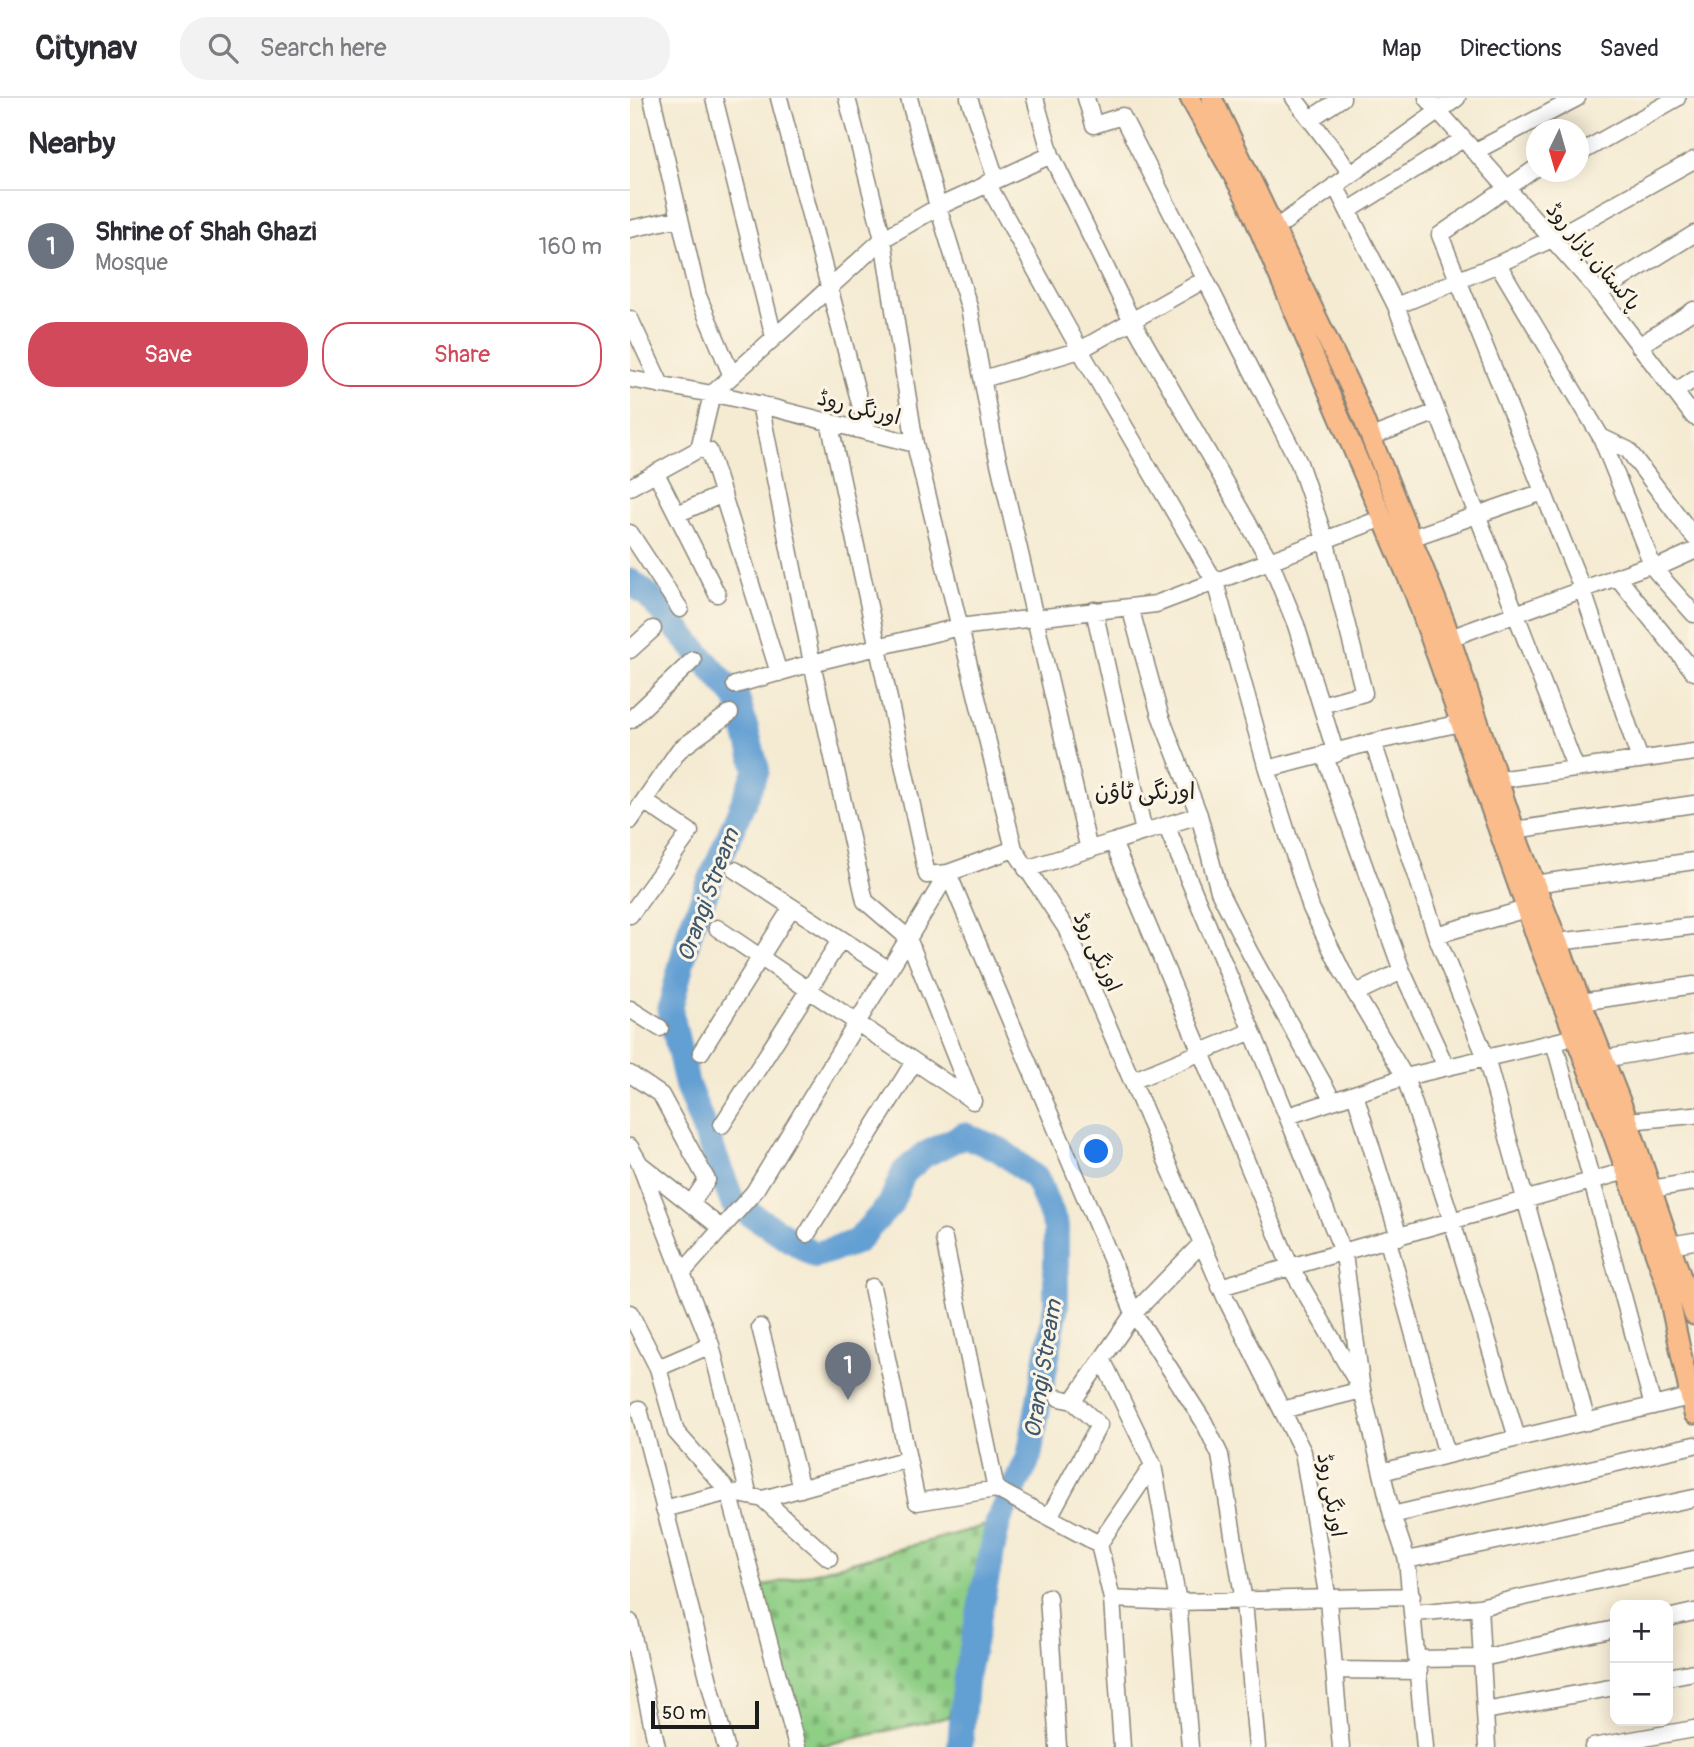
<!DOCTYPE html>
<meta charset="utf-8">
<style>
:root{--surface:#fff;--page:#f2f2f3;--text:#2b2b33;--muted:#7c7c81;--line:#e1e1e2;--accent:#d1495b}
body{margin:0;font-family:Pangolin,"Playpen Sans Arabic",sans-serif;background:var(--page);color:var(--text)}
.controls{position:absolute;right:21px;bottom:21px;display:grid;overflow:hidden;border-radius:14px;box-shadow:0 4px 18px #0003}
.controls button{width:63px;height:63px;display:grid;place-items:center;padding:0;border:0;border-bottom:2px solid var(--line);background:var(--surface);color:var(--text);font:35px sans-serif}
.compass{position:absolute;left:896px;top:21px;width:63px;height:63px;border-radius:50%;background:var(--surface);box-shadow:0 4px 18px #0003;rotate:185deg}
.scale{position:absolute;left:21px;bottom:18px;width:108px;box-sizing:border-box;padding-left:7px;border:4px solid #1c1c1c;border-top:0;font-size:19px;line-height:24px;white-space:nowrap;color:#1c1c1c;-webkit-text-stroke:5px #fcf5e5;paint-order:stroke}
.you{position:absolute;left:467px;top:1054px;width:24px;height:24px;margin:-18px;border:5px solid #fff;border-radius:50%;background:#1a73e8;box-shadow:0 0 0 10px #1a73e833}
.badge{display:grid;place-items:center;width:46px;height:46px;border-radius:50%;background:var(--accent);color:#fff;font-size:23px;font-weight:700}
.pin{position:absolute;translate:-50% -58px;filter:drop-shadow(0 2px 4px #0008)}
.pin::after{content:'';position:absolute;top:37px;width:24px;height:21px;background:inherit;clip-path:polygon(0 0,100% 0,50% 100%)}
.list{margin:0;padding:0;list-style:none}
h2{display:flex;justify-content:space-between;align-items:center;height:91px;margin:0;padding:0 28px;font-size:30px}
h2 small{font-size:23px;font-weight:400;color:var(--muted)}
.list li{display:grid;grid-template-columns:46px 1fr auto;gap:21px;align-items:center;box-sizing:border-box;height:112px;padding:0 28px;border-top:2px solid var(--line)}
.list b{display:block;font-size:26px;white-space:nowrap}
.list p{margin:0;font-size:23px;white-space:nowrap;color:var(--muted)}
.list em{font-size:23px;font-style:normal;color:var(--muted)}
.actions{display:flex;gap:14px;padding:21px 28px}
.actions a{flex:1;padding:16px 0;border:2px solid var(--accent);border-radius:28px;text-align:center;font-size:24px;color:var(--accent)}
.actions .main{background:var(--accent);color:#fff}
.icon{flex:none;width:38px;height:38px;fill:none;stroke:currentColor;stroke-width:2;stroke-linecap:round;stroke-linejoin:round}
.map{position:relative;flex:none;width:1064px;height:1649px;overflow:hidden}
header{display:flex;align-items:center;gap:42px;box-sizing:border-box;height:98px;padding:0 35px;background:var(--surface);border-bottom:2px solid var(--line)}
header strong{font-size:33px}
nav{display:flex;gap:38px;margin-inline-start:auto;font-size:24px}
.search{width:490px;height:63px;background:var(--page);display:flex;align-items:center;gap:18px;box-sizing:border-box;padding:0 24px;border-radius:28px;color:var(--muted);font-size:26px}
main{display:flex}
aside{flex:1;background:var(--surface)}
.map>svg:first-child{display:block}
.cemetery{fill:url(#cemetery-stones);stroke:#557550;stroke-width:2}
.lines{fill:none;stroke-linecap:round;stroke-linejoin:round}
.river{stroke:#629fd3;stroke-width:26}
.minor-casing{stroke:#888478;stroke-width:19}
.major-casing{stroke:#888478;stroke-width:23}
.minor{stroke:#fff;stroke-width:16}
.major{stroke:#fabc8b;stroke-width:19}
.labels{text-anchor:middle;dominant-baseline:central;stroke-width:6;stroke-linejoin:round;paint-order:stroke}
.street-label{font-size:21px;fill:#1c1c1c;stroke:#fcf5e5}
.neighbourhood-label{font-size:23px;fill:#1c1c1c;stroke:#fcf5e5}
.water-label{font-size:23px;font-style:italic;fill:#3c576e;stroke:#fcf5e5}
</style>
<header>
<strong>Citynav</strong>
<div class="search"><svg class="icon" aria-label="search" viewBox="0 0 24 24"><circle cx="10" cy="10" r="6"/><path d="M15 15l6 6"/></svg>Search here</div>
<nav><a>Map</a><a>Directions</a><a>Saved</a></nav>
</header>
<main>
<aside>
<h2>Nearby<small></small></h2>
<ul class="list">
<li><span class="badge" style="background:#6b7280">1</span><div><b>Shrine of Shah Ghazi</b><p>Mosque</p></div><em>160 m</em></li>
</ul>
<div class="actions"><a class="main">Save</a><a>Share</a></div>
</aside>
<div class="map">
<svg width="1064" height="1649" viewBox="0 0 1064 1649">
<defs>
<pattern id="cemetery-stones" width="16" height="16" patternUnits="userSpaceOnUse" patternTransform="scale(1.75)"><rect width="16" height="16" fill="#8ece85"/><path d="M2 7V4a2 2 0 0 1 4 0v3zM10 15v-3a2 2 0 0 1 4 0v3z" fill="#7ab072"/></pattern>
</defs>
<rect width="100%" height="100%" fill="#fcf5e5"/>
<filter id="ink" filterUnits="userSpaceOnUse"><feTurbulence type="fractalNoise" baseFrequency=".0143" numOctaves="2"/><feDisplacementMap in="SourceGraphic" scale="14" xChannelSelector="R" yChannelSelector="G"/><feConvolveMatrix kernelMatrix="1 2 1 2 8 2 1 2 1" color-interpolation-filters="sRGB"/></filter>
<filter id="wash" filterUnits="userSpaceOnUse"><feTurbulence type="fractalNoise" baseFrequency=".00686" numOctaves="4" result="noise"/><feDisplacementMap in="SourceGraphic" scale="28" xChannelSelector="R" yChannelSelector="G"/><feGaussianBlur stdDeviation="1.57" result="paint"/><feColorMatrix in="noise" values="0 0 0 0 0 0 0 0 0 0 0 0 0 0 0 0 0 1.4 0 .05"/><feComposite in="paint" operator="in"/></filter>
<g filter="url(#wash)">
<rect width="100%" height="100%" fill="#f5ebd3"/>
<path class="cemetery" d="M 357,1427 L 319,1619 L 186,1649 L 170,1649 L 127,1490 Z"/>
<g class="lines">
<path class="river" d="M 0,483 L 18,497 L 107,600 L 127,672 L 61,829 L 40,911 L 57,987 L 103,1105 L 185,1157 L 226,1144 L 260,1107 L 274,1074 L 294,1057 L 334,1037 L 370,1052 L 407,1081 L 426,1129 L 426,1208 L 399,1359 L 368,1424 L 335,1584 L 330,1649"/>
</g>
</g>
<g filter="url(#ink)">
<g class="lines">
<defs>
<path id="minor" d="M 22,0 L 68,198 L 102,278
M 84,0 L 144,239
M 149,0 L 237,332
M 217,0 L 253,141 L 285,346
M 279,0 L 308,109 L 339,209 L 364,344 L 459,752
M 339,0 L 366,81
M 405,0 L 421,57 L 501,221 L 641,465 L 666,527 L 706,656
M 456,0 L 464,27 L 492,18 L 669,365 L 695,441 L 734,595 L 691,607
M 664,0 L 721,75
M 797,0 L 963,187 L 1064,319
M 680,21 L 712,0
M 844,54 L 947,0
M 948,56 L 1047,0
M 1064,62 L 922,141 L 868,166 L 971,339 L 1024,471 L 1064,516
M 906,70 L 810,137 L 953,493 L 1010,662
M 357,85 L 450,252 L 585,484 L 637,671
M 705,87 L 766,208 L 946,671
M 718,113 L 833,41
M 646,130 L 827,0
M 0,131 L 50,120
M 969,195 L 1064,136
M 766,208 L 868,166
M 0,221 L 31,287
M 1009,248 L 1064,212
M 0,281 L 104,300 L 285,346 L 384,751 L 436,830 L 596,1201 L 673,1354 L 698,1502 L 711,1649
M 353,281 L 450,252 L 574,182
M 1045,294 L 1064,281
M 130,306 L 182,565 L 329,529 L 526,506 L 753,420
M 741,339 L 807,314
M 971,339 L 998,352 L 1064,439
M 69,351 L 79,353 L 149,575
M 26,375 L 87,496
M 0,389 L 69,351 L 82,296 L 253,141 L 308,109 L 421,57
M 47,416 L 93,396
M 0,435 L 50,511
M 781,440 L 913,394
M 1024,471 L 1064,453
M 988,480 L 1064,574
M 500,509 L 530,617 L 569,717
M 464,512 L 514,734 L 483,744
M 820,540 L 1022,466
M 0,552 L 23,531
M 0,622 L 63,562
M 743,644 L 831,625
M 694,656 L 772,873 L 816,969
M 867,682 L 1064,654
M 0,723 L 49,652 L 100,615
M 536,727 L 622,933
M 884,732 L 1064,706
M 514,734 L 569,717 L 589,793 L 620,855 L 703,1003
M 384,751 L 318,775 L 504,1215 L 574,1324 L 590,1357 L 614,1504 L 627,1649
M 396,771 L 483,744 L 661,1170 L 727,1284
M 105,772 L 259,872
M 904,786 L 1064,763
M 0,817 L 60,734 L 14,703
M 87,830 L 343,1003 L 278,840 L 235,803 L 182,565 L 105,587
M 806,837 L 896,811
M 927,844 L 1064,828
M 726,895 L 772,873
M 951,904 L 1064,887
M 0,911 L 30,930
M 924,944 L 1023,1308
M 71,954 L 162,809
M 973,961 L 1064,945
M 0,976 L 31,997 L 77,1082 L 61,1106
M 502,983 L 622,933 L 714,1156 L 732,1292 L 762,1417 L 777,1462 L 795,1649
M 725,996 L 769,1139
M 658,1018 L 775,979 L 933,942
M 998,1023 L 1064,1017
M 92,1027 L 211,841
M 0,1049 L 10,1066 L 91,1130
M 11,1069 L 52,1175
M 1021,1091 L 1064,1084
M 177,1136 L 284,964
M 314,1141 L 366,1391
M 758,1143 L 817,1357 L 1060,1299
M 1040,1147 L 1064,1143
M 242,1189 L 287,1404 L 366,1391 L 469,1446
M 590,1189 L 996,1073
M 0,1215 L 28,1270 L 46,1334 L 99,1394 L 167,1649
M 130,1229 L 171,1391
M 81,1247 L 119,1398
M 472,1261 L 523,1367
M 28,1270 L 81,1247 L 52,1175 L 124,1094 L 318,775 L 297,777 L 199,323
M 429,1300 L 443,1303 L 504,1215 L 572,1145
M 9,1311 L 96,1649
M 652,1312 L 732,1292
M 887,1340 L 822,1123 L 775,979 L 712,873 L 681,810 L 637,671 L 743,644 L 806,837 L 856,960 L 957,1324
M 752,1374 L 817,1357
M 133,1401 L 199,1460
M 34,1411 L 99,1394 L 133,1401 L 278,1361
M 762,1417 L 1064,1347
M 419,1419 L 469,1327 L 443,1303
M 777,1462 L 1064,1400
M 418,1499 L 428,1649
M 482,1501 L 548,1504 L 782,1498
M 849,1509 L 857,1649
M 785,1515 L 849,1509 L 1064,1461
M 1038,1520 L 1064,1514
M 0,1524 L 27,1649
M 788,1561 L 852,1560 L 985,1531
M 704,1572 L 789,1573
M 1038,1579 L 1064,1574
M 855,1613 L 985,1589
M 492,1649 L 482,1501 L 469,1446 L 523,1367 L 548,1504 L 560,1649
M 963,1649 L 1064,1631"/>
<path id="major" d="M 560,0 L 615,98 L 785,496 L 909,846 L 978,1022 L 1036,1185 L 1064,1316
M 582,0 L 723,295 L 814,522 L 890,748 L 998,1023 L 1064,1217"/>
</defs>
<use href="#minor" class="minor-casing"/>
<use href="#major" class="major-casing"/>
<use href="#minor" class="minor"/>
<use href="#major" class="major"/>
</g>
</g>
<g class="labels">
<g class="street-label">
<text transform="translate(963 159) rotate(50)">پاکستان بازار روڈ</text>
<text transform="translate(229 310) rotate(14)">اورنگی روڈ</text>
<text transform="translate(467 854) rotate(65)">اورنگی روڈ</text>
<text transform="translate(701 1397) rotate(80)">اورنگی روڈ</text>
</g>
<g class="neighbourhood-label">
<text x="515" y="693">اورنگی ٹاؤن</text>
</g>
<g class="water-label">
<text transform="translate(78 797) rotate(-70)">Orangi Stream</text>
<text transform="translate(413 1271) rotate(-81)">Orangi Stream</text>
</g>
</g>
</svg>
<div class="controls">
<button>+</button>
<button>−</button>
</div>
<svg class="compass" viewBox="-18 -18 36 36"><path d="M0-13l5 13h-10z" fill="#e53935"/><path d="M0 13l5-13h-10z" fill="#7c7c81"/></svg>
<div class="scale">50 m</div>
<div class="you"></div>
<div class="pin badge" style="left:218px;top:1302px;background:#6b7280">1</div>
</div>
</main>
